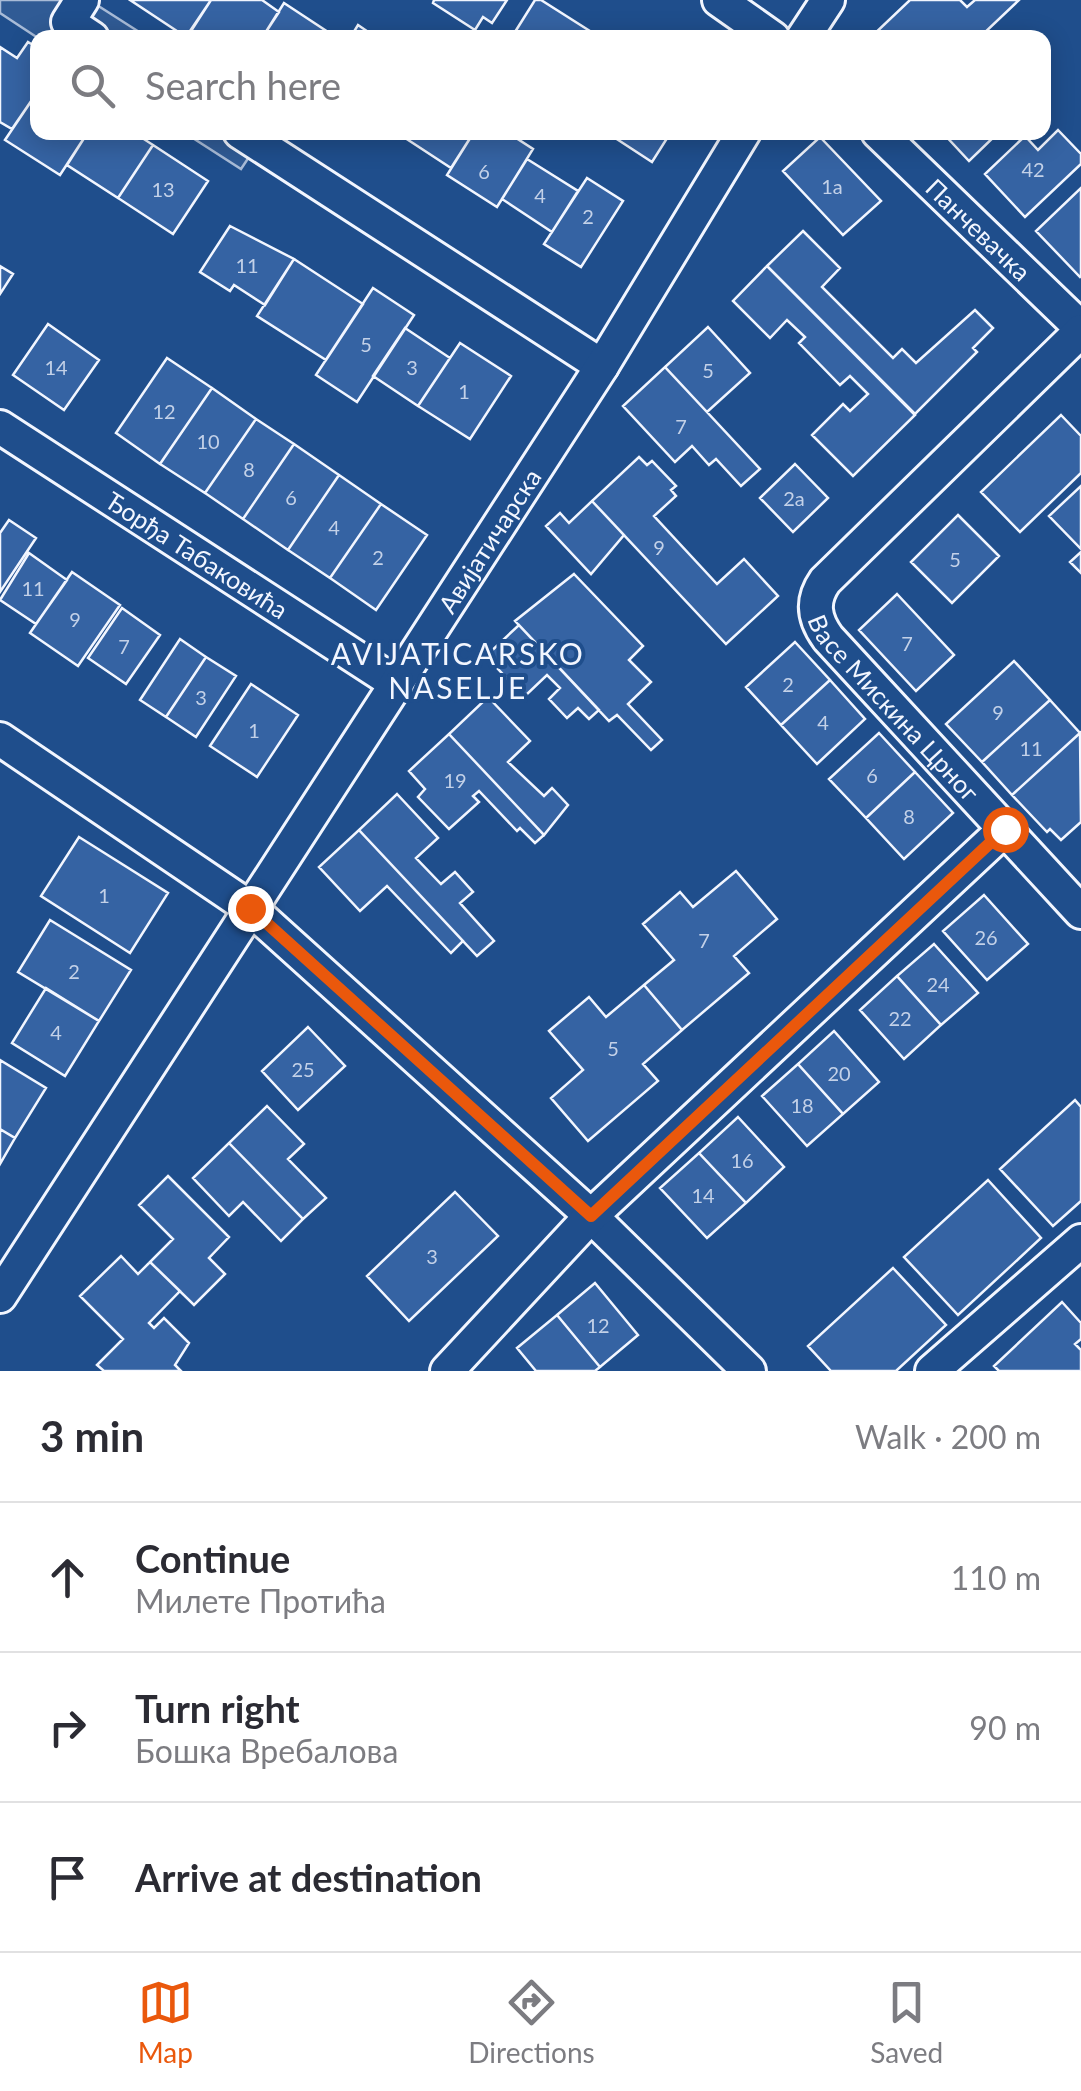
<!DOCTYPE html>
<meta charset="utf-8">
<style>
:root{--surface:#fff;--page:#f2f2f3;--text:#2b2b33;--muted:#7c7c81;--line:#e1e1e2;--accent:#ea580c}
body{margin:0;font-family:Lato,sans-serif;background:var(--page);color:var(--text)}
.stop{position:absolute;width:30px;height:30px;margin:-22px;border:8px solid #ea580c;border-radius:50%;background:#fff}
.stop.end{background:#ea580c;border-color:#fff;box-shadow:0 2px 10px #0008}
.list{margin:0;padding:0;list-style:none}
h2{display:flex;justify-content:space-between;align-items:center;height:130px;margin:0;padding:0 40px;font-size:42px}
h2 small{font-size:32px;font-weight:400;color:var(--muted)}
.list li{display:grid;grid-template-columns:65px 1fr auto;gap:30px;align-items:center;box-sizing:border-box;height:150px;padding:0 40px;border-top:2px solid var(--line)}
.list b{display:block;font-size:38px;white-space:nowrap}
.list p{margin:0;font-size:32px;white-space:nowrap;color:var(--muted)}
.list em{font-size:32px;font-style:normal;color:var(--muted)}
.icon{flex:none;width:55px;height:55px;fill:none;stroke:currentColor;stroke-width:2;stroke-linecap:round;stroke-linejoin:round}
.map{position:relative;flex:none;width:1081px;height:1371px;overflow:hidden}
.search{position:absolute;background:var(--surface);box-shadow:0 5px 25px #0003;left:30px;right:30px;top:30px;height:110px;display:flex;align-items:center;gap:25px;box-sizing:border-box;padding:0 35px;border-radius:20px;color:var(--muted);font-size:38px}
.sheet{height:580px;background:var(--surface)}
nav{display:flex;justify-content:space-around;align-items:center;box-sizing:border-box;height:140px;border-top:2px solid var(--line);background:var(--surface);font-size:28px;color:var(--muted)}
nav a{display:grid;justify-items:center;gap:5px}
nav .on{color:var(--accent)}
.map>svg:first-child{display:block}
.parking{fill:#305b95;stroke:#a8bbd7;stroke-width:2.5}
.building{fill:#3563a3;stroke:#f2f6ff;stroke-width:2.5}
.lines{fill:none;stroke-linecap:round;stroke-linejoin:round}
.minor-casing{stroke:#f2f6ff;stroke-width:38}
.minor{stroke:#1f4e8c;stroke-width:32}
.route{stroke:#ea580c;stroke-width:12}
.labels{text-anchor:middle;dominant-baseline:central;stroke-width:8;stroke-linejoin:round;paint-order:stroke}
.number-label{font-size:20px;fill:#c3d1e8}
.street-label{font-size:25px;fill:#f2f6ff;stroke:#1f4e8c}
.quarter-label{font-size:30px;letter-spacing:2.5px;fill:#f2f6ff;stroke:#1f4e8c}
</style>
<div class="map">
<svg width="1081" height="1371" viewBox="0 0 1081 1371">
<rect width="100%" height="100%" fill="#1f4e8c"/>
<path class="parking" d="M 0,0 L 89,0 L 147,37 L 38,38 L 0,13 Z
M 185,133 L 265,133 L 241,169 Z"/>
<path class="building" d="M 130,0 L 211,0 L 186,37 Z
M 211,0 L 262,0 L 279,12 L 262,38 L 201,38 L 191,31 Z
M 434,0 L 507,0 L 492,23 L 483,17 L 475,30 L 433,3 Z
M 535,0 L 541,0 L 593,33 L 591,38 L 524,38 L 515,32 Z
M 910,0 L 960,0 L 967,7 L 975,0 L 1019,0 L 979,38 L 870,38 Z
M 284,3 L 334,36 L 333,38 L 262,38 Z
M 358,25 L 377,38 L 350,38 Z
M 28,42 L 38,48 L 32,68 L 38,72 L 38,91 L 12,129 L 0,122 L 0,47 L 17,58 Z
M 38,91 L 38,132 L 88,132 L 60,175 L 5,140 Z
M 1058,130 L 1081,154 L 1081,164 L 1025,217 L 985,174 L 1025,136 L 1038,150 Z
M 88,132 L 133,132 L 153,145 L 118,198 L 67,165 Z
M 396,132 L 474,132 L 451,168 Z
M 474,132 L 507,132 L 533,149 L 497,207 L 447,175 Z
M 606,132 L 671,132 L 652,162 Z
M 942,132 L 999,132 L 969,161 Z
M 820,137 L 881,201 L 843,235 L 783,171 Z
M 153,145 L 208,181 L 173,234 L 118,198 Z
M 527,159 L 578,191 L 552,232 L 502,199 Z
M 587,178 L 623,201 L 581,267 L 544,244 Z
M 1081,188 L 1081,276 L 1080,277 L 1036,231 Z
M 230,226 L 294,259 L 265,305 L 234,285 L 230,291 L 200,272 Z
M 803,231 L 840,268 L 822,287 L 893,358 L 902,349 L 916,363 L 975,310 L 993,328 L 973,348 L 977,352 L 915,414 L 767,266 Z
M 294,259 L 363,304 L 326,360 L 257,316 Z
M 0,266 L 13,274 L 0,294 Z
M 767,266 L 915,415 L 853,476 L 812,435 L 843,404 L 850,411 L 868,394 L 850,376 L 840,385 L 799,343 L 805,337 L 787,320 L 770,338 L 733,301 Z
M 373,288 L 414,315 L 357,402 L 316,375 Z
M 48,324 L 99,360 L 64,410 L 13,375 Z
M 708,327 L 750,373 L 707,412 L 665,367 Z
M 405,328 L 450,358 L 418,406 L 373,376 Z
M 460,343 L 511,376 L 470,439 L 418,406 Z
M 167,358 L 212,388 L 160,464 L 116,433 Z
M 665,367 L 760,469 L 741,486 L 716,459 L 709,465 L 692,446 L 675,462 L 623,406 Z
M 212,388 L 256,419 L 205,493 L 160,464 Z
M 1061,415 L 1081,436 L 1081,473 L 1020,532 L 981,492 Z
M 256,419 L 294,444 L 243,519 L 205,493 Z
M 294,444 L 339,475 L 288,550 L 243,519 Z
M 639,457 L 647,465 L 652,461 L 676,486 L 671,490 L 676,496 L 654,516 L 717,584 L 744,559 L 778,596 L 726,644 L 592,501 Z
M 795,464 L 828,498 L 793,532 L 760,498 Z
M 339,475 L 381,504 L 330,578 L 288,550 Z
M 1081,486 L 1081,549 L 1049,516 Z
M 592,501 L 624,535 L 591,574 L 546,526 L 560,513 L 569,523 Z
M 381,504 L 427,535 L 376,610 L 330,578 Z
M 958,515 L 999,556 L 952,603 L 911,562 Z
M 9,520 L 36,538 L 0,592 L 0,533 Z
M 1081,552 L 1081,573 L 1070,562 Z
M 29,553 L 67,580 L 36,624 L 0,600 Z
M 72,572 L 120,605 L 78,666 L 30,633 Z
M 574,574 L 643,646 L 629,660 L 651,682 L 628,704 L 662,740 L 651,750 L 617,715 L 609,721 L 515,621 Z
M 897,594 L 954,655 L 916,691 L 859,630 Z
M 122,608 L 160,635 L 126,684 L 88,658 Z
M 519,625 L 599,710 L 589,719 L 578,708 L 567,718 L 549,699 L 560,688 L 547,675 L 524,697 L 486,656 Z
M 180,639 L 206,657 L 166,717 L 140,700 Z
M 795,642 L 830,680 L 781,725 L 746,687 Z
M 206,657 L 236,676 L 196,737 L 166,717 Z
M 1014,661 L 1050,700 L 982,762 L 946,724 Z
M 830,680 L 865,719 L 817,764 L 781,725 Z
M 251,684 L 298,715 L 257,777 L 210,746 Z
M 488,697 L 530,741 L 508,762 L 544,796 L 552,788 L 568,805 L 544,835 L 449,734 Z
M 1050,700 L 1080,733 L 1012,795 L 982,762 Z
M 879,733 L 915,772 L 866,818 L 829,779 Z
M 1080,733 L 1081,822 L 1061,840 L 1050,829 L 1047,832 L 1012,795 Z
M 449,734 L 544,835 L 535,843 L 520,828 L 517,831 L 479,791 L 473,796 L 479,802 L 449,829 L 418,797 L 425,789 L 409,771 Z
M 915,772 L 953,813 L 904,859 L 866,818 Z
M 397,794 L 438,838 L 416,858 L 441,884 L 455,872 L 473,892 L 460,903 L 494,941 L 477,956 L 359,830 Z
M 359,830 L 463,941 L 451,953 L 387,886 L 360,911 L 319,867 Z
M 79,837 L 168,893 L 130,953 L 41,896 Z
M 736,871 L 777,919 L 734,956 L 749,973 L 682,1030 L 644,985 L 674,960 L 643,924 L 680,892 L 693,907 Z
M 984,895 L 1028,944 L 987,980 L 943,931 Z
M 50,920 L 131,970 L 99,1021 L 18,972 Z
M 934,944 L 978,993 L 941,1025 L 897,976 Z
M 897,976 L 941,1025 L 904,1059 L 860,1010 Z
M 644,985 L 682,1030 L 643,1064 L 658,1081 L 588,1141 L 551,1098 L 583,1070 L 549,1031 L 589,997 L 606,1017 Z
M 46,988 L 99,1021 L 65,1076 L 12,1043 Z
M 308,1027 L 345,1066 L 298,1110 L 262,1071 Z
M 834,1031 L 879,1082 L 843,1114 L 798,1064 Z
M 0,1060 L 46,1088 L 15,1138 L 0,1129 Z
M 798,1064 L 843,1114 L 807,1146 L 762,1096 Z
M 1075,1100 L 1081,1107 L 1081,1201 L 1053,1226 L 1000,1169 Z
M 267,1106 L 304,1144 L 288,1159 L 326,1198 L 303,1219 L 229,1143 Z
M 738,1117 L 784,1167 L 746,1203 L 699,1153 Z
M 0,1129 L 15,1138 L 0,1164 Z
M 229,1143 L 303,1219 L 281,1241 L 243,1202 L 229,1216 L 193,1178 Z
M 699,1153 L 746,1203 L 707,1238 L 660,1188 Z
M 168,1176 L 229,1237 L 209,1258 L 225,1274 L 194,1305 L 150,1262 L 173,1239 L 139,1205 Z
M 988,1180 L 1041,1238 L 958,1315 L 904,1257 Z
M 455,1192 L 498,1236 L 409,1321 L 367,1276 Z
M 121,1256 L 138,1274 L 150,1262 L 180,1291 L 149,1323 L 154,1328 L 164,1318 L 189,1343 L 175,1365 L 181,1371 L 104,1371 L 97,1365 L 123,1339 L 80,1296 Z
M 893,1268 L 946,1325 L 896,1371 L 831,1371 L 808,1346 Z
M 595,1283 L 638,1335 L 600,1367 L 557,1315 Z
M 1062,1302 L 1081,1323 L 1081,1339 L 1075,1344 L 1081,1350 L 1081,1371 L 999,1371 L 994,1366 Z
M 557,1315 L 600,1367 L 595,1371 L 536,1371 L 517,1348 Z"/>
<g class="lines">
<defs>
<g id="minor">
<path d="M 82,0 L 68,22 L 92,38"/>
<path d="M 719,0 L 773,38"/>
<path d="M 803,38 L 828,0"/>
<path d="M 240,132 L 602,366"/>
<path id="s1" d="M 878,132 L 1081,328"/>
<path id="s2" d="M 1081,331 L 825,581 C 811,601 814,619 828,638 L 1081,912"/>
<path id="s3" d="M 0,427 L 394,682"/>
<path d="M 0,739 L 250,908 L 591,1216 L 749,1371"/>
<path id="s4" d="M 0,1296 L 602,366 L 744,132"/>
<path d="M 447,1371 L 591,1216 L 1005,829"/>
<path d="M 932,1371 L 1081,1241"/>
</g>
</defs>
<use href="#minor" class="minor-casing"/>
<use href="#minor" class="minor"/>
</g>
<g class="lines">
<path class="route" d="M 250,908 L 591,1216 L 1005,829"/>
</g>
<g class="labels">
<g class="number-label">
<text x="1033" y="169">42</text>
<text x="484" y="171">6</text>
<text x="832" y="186">1a</text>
<text x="163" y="189">13</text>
<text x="540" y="195">4</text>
<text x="588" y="216">2</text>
<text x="247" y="265">11</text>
<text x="366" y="344">5</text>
<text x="56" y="367">14</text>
<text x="412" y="367">3</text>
<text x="708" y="370">5</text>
<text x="464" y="391">1</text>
<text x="164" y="411">12</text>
<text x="681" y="426">7</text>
<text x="208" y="441">10</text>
<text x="249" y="469">8</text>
<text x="291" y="497">6</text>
<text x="794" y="498">2a</text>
<text x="334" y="527">4</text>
<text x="659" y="547">9</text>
<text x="378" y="557">2</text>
<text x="955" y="559">5</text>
<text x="33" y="588">11</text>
<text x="75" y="619">9</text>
<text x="907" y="643">7</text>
<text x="124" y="646">7</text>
<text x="788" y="684">2</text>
<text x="201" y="697">3</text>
<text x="998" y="712">9</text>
<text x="823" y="722">4</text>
<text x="254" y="730">1</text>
<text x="1031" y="748">11</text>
<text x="872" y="775">6</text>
<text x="455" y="780">19</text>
<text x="909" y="816">8</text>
<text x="104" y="895">1</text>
<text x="986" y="937">26</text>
<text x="704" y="940">7</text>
<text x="74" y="971">2</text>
<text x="938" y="984">24</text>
<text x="900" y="1018">22</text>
<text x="56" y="1032">4</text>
<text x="613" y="1048">5</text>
<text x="303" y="1069">25</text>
<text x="839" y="1073">20</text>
<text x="802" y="1105">18</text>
<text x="742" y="1160">16</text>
<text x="703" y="1195">14</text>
<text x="432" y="1256">3</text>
<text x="598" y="1325">12</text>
</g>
<g class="street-label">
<text stroke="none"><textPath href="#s1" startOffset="140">Панчевачка</textPath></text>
<text stroke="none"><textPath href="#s4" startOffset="900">Авијатичарска</textPath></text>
<text stroke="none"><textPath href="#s3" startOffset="235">Ђорђа Табаковића</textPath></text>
<text stroke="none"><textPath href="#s2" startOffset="515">Васе Мискина Црног</textPath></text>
</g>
<g class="quarter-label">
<text x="458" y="653">AVIJATICARSKO<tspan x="458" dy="34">NASELJE</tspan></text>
</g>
</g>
</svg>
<div class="stop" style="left:1005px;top:829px"></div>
<div class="stop end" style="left:250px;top:908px"></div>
<div class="search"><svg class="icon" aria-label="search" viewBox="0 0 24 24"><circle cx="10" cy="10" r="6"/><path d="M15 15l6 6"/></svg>Search here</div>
</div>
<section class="sheet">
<h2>3 min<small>Walk · 200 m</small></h2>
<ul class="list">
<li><svg class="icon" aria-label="ahead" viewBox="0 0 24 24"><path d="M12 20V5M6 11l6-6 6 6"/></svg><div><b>Continue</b><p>Милете Протића</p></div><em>110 m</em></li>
<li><svg class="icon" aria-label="right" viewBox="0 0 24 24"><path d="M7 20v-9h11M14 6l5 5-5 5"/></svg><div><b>Turn right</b><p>Бошка Вребалова</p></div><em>90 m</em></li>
<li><svg class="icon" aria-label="arrive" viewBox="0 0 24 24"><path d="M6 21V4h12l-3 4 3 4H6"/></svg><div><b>Arrive at destination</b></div></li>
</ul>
</section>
<nav>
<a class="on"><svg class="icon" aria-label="map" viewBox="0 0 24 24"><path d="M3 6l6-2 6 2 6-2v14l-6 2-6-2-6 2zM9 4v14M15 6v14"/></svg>Map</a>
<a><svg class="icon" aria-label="directions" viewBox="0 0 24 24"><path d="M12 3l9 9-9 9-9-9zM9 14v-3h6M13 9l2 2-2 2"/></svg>Directions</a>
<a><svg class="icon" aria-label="saved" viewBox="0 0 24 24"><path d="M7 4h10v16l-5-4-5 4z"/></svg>Saved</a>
</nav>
